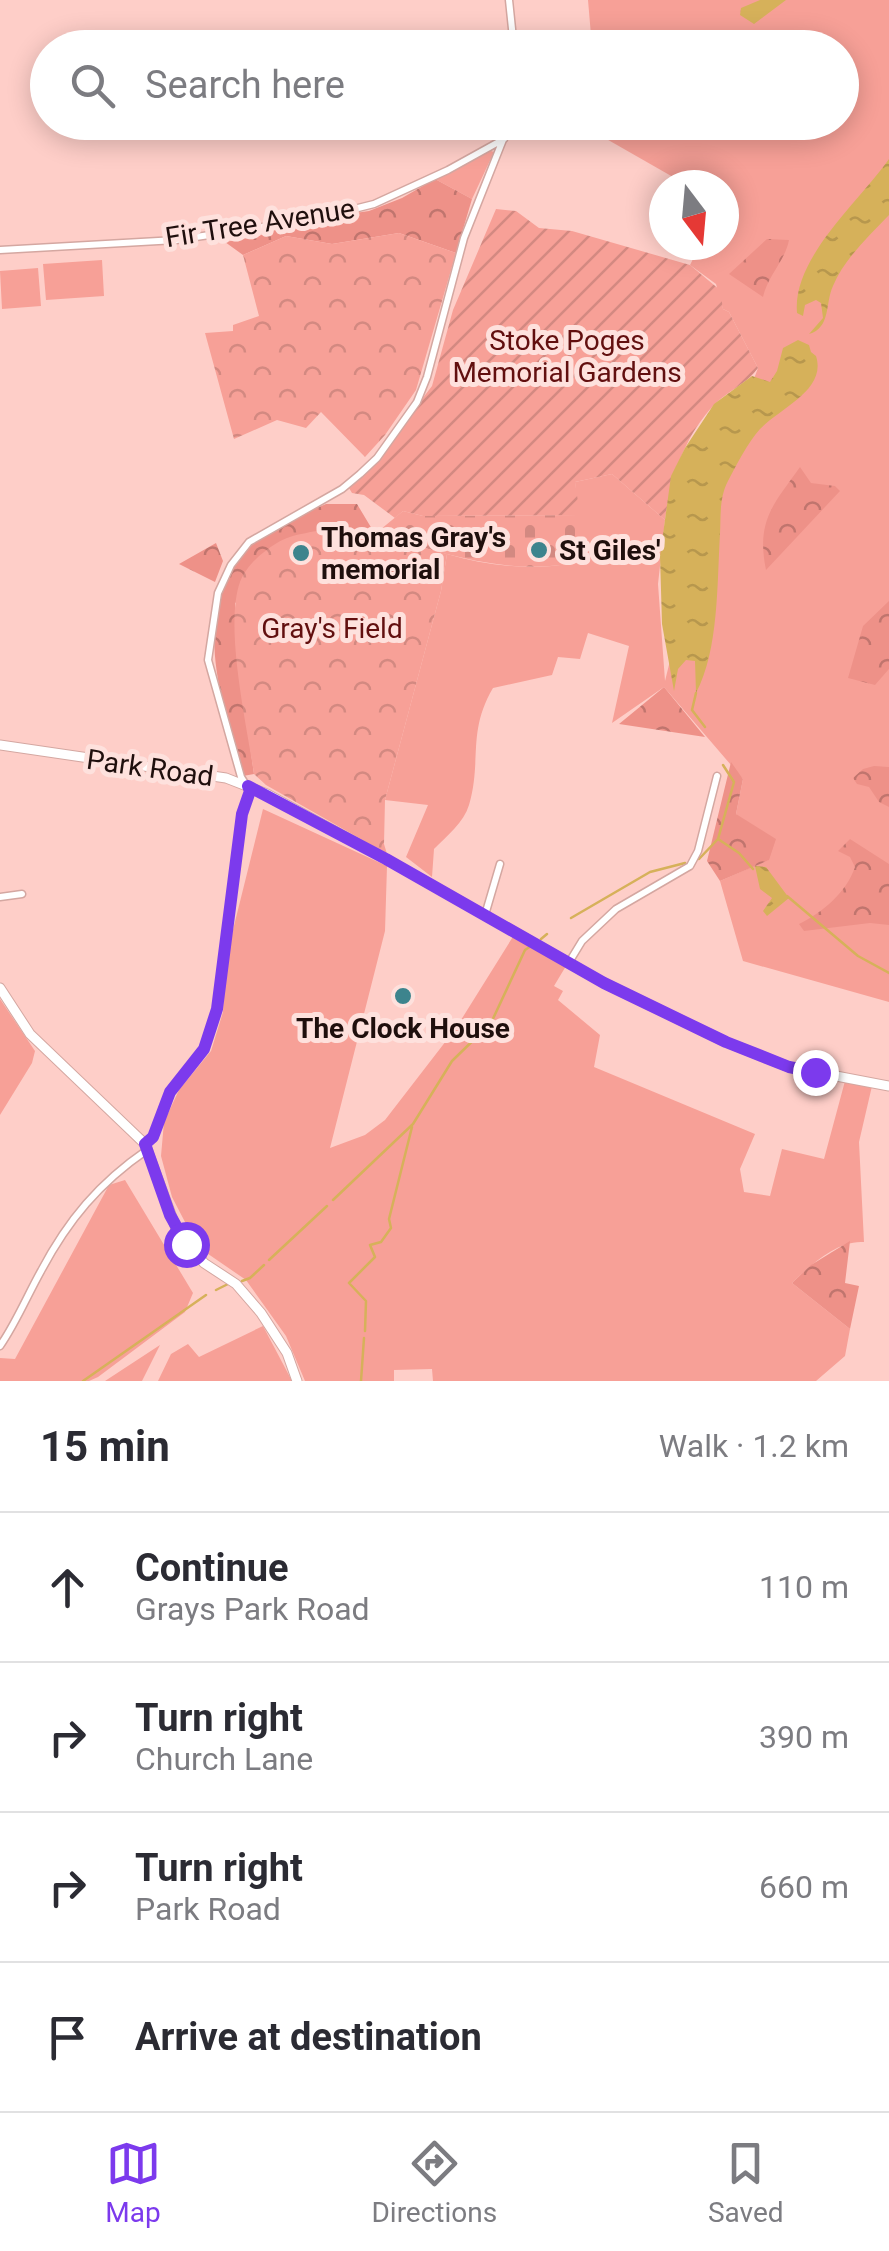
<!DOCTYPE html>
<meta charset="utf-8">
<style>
:root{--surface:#fff;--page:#f2f2f3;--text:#2b2b33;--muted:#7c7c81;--line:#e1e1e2;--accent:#7c3aed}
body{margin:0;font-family:Roboto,sans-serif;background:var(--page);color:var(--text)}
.compass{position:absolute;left:649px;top:170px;width:90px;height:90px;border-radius:50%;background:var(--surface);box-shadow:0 5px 25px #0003;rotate:164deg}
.stop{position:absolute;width:30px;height:30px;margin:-22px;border:8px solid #7c3aed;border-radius:50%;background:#fff}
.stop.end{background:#7c3aed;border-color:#fff;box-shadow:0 2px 10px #0008}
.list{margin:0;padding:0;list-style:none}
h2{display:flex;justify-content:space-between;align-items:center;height:130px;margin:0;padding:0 40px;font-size:42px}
h2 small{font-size:32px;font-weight:400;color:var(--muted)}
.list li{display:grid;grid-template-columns:65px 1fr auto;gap:30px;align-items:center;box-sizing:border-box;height:150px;padding:0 40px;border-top:2px solid var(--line)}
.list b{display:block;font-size:38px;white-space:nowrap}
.list p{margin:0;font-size:32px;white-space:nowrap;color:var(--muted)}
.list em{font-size:32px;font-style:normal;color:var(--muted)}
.icon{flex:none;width:55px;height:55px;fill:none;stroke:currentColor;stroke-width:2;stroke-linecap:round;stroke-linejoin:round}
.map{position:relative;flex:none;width:889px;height:1381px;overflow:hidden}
.search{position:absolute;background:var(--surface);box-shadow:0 5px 25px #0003;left:30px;right:30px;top:30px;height:110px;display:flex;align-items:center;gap:25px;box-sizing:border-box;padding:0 35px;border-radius:55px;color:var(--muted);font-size:38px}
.sheet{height:730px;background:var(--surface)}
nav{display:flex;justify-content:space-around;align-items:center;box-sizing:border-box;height:140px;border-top:2px solid var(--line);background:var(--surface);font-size:28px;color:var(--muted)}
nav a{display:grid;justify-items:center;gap:5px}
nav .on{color:var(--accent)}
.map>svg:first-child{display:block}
.grass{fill:#f7a097}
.forest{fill:url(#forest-crowns)}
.cemetery{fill:url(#cemetery-stones)}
.park{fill:url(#park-crowns)}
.garden{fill:url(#garden-furrows)}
.water{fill:url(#water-ripples)}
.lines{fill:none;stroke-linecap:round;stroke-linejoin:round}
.stream{stroke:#d6b15a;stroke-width:2.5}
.street-casing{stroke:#d4a7a1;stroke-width:9}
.secondary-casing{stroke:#d4a7a1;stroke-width:11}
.street{stroke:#fff;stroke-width:6}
.secondary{stroke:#fff;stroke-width:9}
.route{stroke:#7c3aed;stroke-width:12}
.poi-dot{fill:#3d848d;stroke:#fee1dd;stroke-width:4}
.labels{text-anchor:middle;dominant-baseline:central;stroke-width:10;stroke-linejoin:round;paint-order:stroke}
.street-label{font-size:28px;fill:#1f0f0d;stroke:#fee1dd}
.park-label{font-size:28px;fill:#620f0f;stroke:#fee1dd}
.poi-label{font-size:28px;font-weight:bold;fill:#1f0f0d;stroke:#fee1dd;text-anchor:start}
</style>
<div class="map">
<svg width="889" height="1381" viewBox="0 0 889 1381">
<defs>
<pattern id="forest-crowns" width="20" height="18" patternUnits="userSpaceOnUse" patternTransform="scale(2.5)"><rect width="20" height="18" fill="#ee9188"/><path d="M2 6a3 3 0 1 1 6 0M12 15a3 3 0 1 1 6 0" fill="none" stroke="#c0756e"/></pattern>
<pattern id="cemetery-stones" width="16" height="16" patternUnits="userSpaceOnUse" patternTransform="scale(2.5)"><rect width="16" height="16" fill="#f7a097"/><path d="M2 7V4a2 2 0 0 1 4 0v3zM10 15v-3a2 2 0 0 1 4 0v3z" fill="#d38981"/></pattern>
<pattern id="park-crowns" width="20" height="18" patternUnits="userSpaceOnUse" patternTransform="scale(2.5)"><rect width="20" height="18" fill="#f7a097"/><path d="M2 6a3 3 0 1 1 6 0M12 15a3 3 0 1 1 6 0" fill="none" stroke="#d38981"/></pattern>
<pattern id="garden-furrows" width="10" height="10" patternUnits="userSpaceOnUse" patternTransform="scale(2.5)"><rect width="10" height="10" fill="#f7a097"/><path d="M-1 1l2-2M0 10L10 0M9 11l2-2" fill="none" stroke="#d38981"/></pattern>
<pattern id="water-ripples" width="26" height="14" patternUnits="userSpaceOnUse" patternTransform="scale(2.5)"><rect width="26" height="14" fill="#d6b15a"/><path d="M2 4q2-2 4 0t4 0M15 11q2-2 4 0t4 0" fill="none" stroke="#b7974d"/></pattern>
</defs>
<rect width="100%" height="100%" fill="#fecec8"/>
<path class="grass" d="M 588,0 L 889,0 L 889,1002 L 743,961 L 720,881 L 768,860 L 736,814 L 743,779 L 664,687 L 612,723 L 629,646 L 588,633 L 580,659 L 558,657 L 552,675 L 493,688 C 467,732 482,761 469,805 C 464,822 447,836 434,849 L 432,877 L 406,857 L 428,805 L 385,800 L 441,591 L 447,554 C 489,566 530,571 573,563 L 580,544 L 575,482 L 612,474 L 665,520 L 658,584 L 665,681 L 712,491 L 758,368 L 729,312 L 723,309 L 716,284 L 690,265 L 700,245 L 724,245 L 724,185 L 687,185 L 603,137 L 601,123 L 842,122 L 842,48 L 592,47 Z
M 488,150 L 494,152 L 472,199 L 435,179 Z
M 102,260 L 104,296 L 46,300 L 43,264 Z
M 38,268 L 41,306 L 2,309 L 0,271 Z
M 263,809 L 387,866 L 385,931 L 330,1148 L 365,1135 L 385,1120 L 456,1028 L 514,935 L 566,966 L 554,986 L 563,991 L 558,1000 L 600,1035 L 594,1067 L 755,1134 L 740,1169 L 744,1192 L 770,1196 L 782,1149 L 824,1159 L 845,1081 L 872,1086 L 859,1142 L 864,1242 C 837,1240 811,1265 792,1283 L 850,1329 L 845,1356 L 816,1381 L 433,1381 L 432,1369 L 394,1370 L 394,1381 L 305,1381 L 286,1336 L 246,1280 L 198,1247 L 172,1197 L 161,1156 L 164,1122 L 179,1090 L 211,1051 L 223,1012 L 225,962 Z
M 0,999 L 35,1051 L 32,1063 L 0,1115 Z
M 125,1180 L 193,1293 L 185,1312 L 98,1377 L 89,1381 L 0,1381 L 0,1358 L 15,1359 L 109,1185 Z
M 263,1326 L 292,1381 L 158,1381 L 171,1354 L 188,1344 L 199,1357 Z
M 160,1345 L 142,1381 L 105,1381 Z"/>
<path class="forest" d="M 435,179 L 472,199 L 456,253 L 399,233 L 332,244 L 286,236 L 243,255 L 225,242 L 259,236 L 287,223 L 369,211 L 402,198 Z
M 767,239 L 789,240 C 785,261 768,275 763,297 L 729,274 Z
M 800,467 L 811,483 L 835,486 L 840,491 L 766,570 C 756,521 773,505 800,467 Z
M 326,504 L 357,504 L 375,534 L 364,534 L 235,603 L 236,647 L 254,774 L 243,776 C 220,694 183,598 264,534 C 281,521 306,513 326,504 Z
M 216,543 L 223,561 L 215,582 L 179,564 Z
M 889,601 L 889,669 L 875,685 L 848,678 L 863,626 Z
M 664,687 L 705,737 L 619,724 Z
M 731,762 L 743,779 L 736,814 L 776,839 L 769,860 L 720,881 L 707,861 Z
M 874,766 L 889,767 L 889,807 L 879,802 L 869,787 L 857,784 L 853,778 L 863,769 Z
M 850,839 L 889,864 L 889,925 L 870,923 L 804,931 L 799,924 C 823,912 846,893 855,867 L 850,857 L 838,851 Z
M 850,1241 L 845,1283 L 859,1286 L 850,1329 L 792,1283 L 811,1265 Z"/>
<path class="cemetery" d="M 403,511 L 423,516 L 580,515 L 580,544 L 574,563 C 504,576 441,552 375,534 Z"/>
<path class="park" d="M 399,233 L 456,253 L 416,390 L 385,435 L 365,457 L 321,412 L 306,428 L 277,420 L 234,439 L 205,333 L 233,331 L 233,325 L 259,316 L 243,255 L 286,236 L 332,244 Z
M 336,527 L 375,534 L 447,554 L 441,591 L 385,800 L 384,844 L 387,854 L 266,785 L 254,774 C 247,725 224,627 240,582 C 246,566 262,552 277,543 C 292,533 318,532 336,527 Z"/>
<path class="garden" d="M 496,209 L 516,211 L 539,228 L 572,231 L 690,265 L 720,290 L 723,309 L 729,312 L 758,368 C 748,383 728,391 715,404 C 684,436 671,478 665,520 L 612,474 L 575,482 L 580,515 L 423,516 L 403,511 L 395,518 L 364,495 L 352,493 L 349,488 L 371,466 L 432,386 L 453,310 Z"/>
<path class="water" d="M 760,0 L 786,0 L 754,24 L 740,15 L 741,8 Z
M 889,159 L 889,215 C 869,236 844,259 833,286 C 825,303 831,328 809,334 L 823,318 L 821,303 L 816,300 L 805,305 L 803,316 L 797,313 C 792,258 859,202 889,159 Z
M 798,340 L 809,345 L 811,352 L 816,356 C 827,390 780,408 760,429 C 747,444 737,464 728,481 C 719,498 721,517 720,534 C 717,583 719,650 696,693 L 695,661 L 686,660 L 678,669 L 674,691 L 662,624 L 660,556 L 671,476 L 685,448 L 714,404 L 752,376 L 770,382 L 777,371 L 783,348 Z
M 755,866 L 766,867 L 789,898 L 767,916 L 763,911 L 772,898 L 760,889 Z"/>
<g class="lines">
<path class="stream" d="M 696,693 L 692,710 L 705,727
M 718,839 L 739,853 L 753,869
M 699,859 L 718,839 L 734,782 L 723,765
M 787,896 L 858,956 L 889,973
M 571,918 L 650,872 L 685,863
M 541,939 L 547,934
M 333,1200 L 413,1124 L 452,1061 L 491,1023 L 525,950 L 531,946
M 269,1260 L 327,1206
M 242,1281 L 250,1278 L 264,1265
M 216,1290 L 228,1284
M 365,1331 L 366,1301 L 349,1283 L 375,1257 L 370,1245 L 381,1242 L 391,1228 L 389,1219 L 412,1127
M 83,1381 L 206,1295
M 361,1381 L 364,1338"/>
<defs>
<path id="street" d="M 509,0 L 514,48
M 0,250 L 176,240 L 310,220 L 374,204 L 448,170 L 504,139
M 0,897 L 22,894
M 485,915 L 500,864
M 568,964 L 582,941 L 616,909 L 690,866 L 698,851 L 717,776
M 145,1144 L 153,1137 L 171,1092 L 203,1049 L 217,1009 L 242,814 L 250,791 L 241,777 L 208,660 L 218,593 L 231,565 L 249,542 L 342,489 L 360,474 L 377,458 L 417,402 L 427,377 L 464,238 L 510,122
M 0,1346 C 16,1323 27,1296 41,1271 C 68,1220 99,1183 147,1150"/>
<path id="secondary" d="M 0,745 L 226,778 L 267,794 L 386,859 L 604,983 L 726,1042 L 789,1067 L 889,1086
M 0,988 L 30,1034 L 145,1144 L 177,1231 L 204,1263 L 236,1284 L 261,1313 L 287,1353 L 297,1381"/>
</defs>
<use href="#street" class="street-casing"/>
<use href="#secondary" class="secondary-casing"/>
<use href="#street" class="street"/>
<use href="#secondary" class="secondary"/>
</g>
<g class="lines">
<path class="route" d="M 186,1244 L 170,1215 L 145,1144 L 153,1137 L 170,1092 L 204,1049 L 217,1009 L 242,814 L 250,791 L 248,786 L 386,859 L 604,983 L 726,1042 L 789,1067 L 815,1072"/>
</g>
<g class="poi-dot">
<circle cx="539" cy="550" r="10"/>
<circle cx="301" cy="553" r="10"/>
<circle cx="403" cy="996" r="10"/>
</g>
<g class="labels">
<g class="street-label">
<text transform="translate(260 223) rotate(-9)">Fir Tree Avenue</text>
<text transform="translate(150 768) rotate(8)">Park Road</text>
</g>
<g class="park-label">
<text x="567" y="340">Stoke Poges<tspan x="567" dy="32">Memorial Gardens</tspan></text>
<text x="332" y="628">Gray's Field</text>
</g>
<g class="poi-label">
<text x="321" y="537">Thomas Gray's<tspan x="321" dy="32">memorial</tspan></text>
<text x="559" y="550">St Giles'</text>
<text x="403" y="1028" text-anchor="middle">The Clock House</text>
</g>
</g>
</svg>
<svg class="compass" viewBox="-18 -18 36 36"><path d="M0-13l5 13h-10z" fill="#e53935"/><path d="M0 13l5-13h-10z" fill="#7c7c81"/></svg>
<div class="stop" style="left:186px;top:1244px"></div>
<div class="stop end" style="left:815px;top:1072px"></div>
<div class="search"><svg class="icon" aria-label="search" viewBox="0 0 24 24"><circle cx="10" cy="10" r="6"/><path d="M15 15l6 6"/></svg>Search here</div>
</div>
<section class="sheet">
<h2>15 min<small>Walk · 1.2 km</small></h2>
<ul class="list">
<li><svg class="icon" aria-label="ahead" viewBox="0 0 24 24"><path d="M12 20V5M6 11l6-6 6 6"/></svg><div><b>Continue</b><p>Grays Park Road</p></div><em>110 m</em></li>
<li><svg class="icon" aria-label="right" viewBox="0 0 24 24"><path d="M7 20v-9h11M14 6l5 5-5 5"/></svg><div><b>Turn right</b><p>Church Lane</p></div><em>390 m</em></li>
<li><svg class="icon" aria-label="right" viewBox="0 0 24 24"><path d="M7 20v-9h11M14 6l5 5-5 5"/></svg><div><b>Turn right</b><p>Park Road</p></div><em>660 m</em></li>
<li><svg class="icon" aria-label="arrive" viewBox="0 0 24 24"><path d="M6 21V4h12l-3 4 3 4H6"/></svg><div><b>Arrive at destination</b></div></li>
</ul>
</section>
<nav>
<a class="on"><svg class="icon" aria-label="map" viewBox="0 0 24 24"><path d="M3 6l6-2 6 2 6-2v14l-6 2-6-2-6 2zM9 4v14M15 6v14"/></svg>Map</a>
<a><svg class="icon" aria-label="directions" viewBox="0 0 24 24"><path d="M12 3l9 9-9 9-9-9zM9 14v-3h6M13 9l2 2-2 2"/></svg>Directions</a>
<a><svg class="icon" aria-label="saved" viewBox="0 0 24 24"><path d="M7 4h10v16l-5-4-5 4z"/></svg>Saved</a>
</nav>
